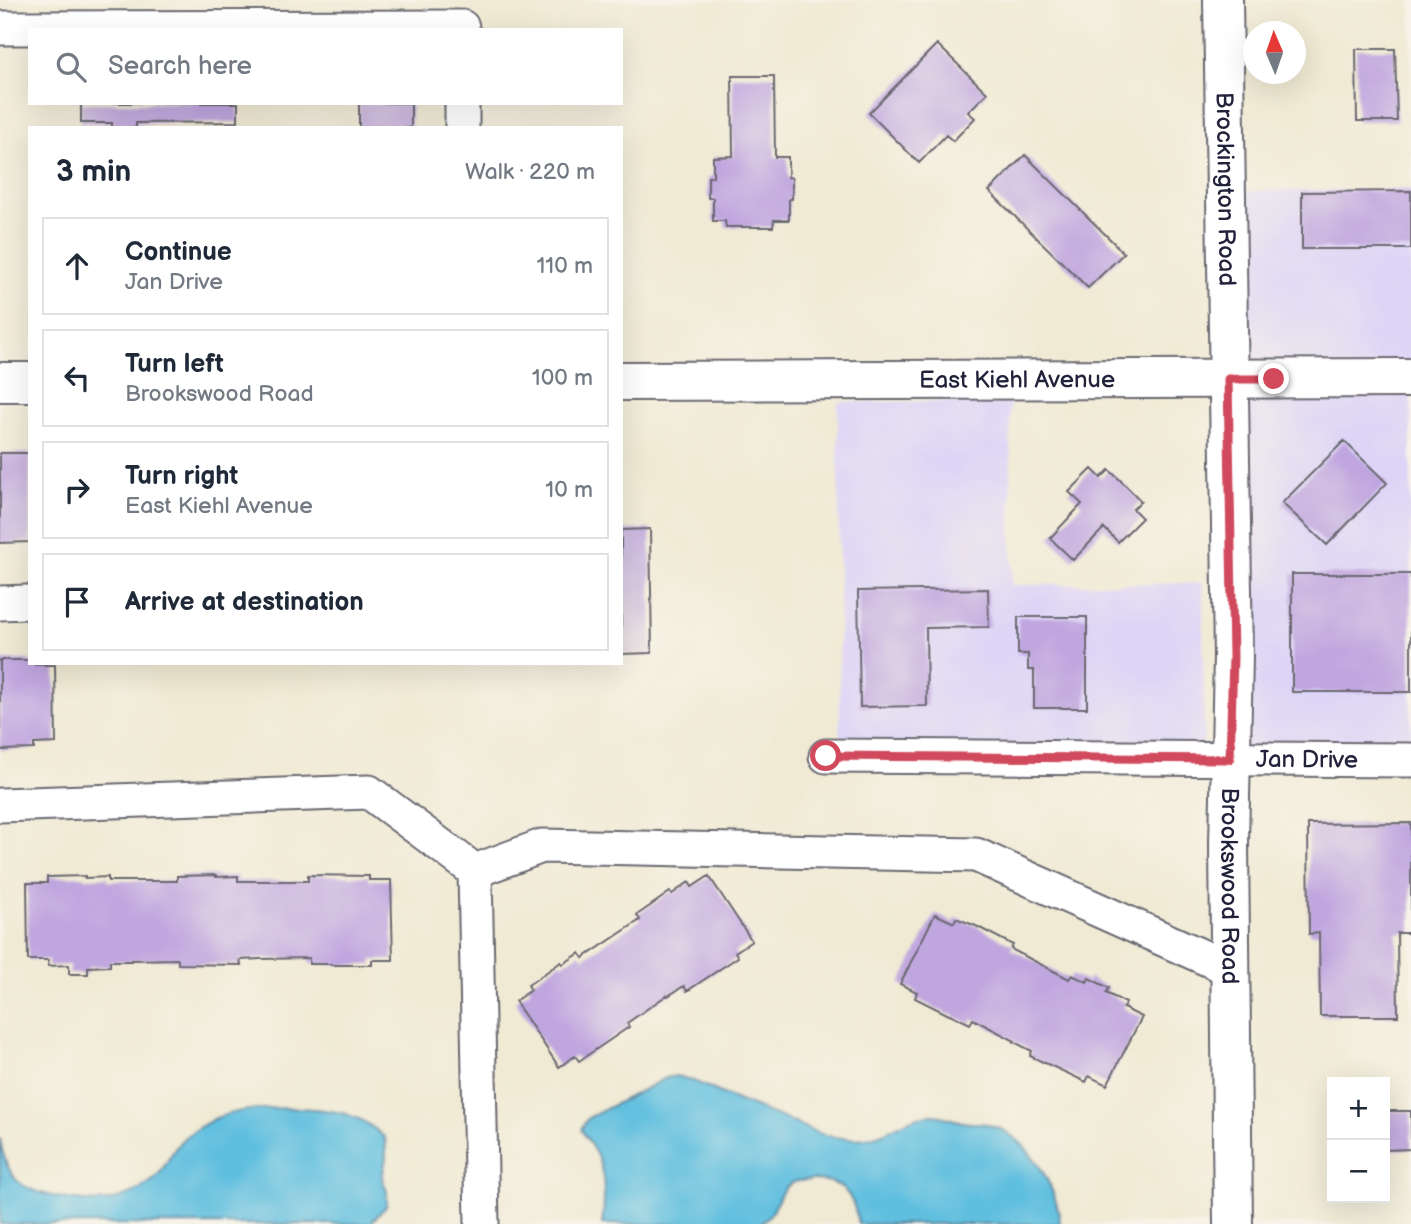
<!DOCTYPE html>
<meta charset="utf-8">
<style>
:root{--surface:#fff;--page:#f6f6f7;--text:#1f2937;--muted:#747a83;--line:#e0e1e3}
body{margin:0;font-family:"Balsamiq Sans",sans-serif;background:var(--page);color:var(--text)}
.controls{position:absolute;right:21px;bottom:21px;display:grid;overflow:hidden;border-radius:0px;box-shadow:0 7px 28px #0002}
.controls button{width:63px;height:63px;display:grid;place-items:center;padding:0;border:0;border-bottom:2px solid var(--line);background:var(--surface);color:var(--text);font:35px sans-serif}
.compass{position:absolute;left:1243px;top:21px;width:63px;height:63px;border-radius:50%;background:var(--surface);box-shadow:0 7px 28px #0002;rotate:358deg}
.stop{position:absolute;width:21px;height:21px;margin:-16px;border:5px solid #d1495b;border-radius:50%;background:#fff}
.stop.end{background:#d1495b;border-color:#fff;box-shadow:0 2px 7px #0008}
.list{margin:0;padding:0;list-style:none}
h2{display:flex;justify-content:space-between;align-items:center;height:91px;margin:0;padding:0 28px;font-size:30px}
h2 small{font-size:23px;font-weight:400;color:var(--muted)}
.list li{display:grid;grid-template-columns:46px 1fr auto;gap:21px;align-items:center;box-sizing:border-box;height:98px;margin:0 14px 14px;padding:0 14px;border:2px solid var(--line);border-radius:0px}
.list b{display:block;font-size:26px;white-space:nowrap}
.list p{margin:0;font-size:23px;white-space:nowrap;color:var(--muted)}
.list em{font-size:23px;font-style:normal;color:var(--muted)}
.icon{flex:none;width:38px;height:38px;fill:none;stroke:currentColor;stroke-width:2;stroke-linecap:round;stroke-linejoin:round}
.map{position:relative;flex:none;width:1411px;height:1224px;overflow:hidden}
.search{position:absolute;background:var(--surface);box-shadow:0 7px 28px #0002;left:28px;top:28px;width:595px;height:77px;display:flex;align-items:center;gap:18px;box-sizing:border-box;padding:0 24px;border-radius:0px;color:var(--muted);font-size:26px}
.panel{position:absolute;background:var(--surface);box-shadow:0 7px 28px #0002;left:28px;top:126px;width:595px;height:539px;border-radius:0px}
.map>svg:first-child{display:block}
.built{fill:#ded5f6}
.water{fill:#61bfdf;stroke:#42708d;stroke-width:2}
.building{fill:#c0a6df}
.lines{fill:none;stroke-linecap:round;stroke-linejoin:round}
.minor-casing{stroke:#6a6871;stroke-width:37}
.major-casing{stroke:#6a6871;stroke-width:42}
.minor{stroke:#fff;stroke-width:33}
.major{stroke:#fff;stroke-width:38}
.route{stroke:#d1495b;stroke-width:9}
.labels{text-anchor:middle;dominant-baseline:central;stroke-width:6;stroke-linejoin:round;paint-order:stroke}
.street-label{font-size:24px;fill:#22223b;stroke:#f7f3e8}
</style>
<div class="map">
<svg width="1411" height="1224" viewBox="0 0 1411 1224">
<rect width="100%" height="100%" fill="#f7f3e8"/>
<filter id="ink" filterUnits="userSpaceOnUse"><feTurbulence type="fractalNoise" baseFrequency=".0143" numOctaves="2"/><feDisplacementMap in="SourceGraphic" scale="14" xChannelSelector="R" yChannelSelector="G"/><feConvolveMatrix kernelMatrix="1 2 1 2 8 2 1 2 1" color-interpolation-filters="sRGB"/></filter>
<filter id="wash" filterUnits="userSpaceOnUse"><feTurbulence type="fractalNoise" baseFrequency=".00686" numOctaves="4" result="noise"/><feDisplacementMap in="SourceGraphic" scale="28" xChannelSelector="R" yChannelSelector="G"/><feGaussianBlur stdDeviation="1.57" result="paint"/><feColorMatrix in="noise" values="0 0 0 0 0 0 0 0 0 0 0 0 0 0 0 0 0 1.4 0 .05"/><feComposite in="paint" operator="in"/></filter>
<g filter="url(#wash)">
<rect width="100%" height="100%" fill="#f0ead4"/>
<path class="built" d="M 1411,189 L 1411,769 L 1230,771 L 1226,191 Z
M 1010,401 L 1012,585 L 1203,583 L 1204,764 L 840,767 L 838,402 Z"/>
<path class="water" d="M 676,1076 C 694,1079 709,1088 725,1095 C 746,1104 768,1112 790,1121 C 803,1126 816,1134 830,1136 C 845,1139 862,1141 877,1135 C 895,1129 912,1115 932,1115 C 942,1115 953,1120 963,1122 C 972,1124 981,1122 990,1125 C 1027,1135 1058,1187 1060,1224 L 858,1224 C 854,1195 843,1179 812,1180 C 805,1180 796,1180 790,1184 C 780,1189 778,1203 772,1212 C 769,1216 764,1220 760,1224 L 602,1224 C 605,1203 606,1179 598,1158 C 594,1148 586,1139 581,1129 L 588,1118 L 666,1078 Z
M 299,1108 C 333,1110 360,1112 385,1138 L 386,1158 L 382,1178 L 387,1191 L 387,1205 L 370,1224 L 0,1224 L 0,1138 C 2,1152 6,1167 15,1178 C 28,1196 85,1203 106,1201 C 120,1200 135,1192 146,1185 C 165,1174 168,1154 183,1139 C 191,1131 203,1125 214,1119 C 239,1107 272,1109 299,1108 Z"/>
<g id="blocks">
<path class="building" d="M 937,44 L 987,93 L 968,112 L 975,118 L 953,141 L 946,135 L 919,163 L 869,113 Z
M 1356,49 L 1395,49 L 1397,121 L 1357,121 Z
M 732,76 L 774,76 L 775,157 L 788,157 L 788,177 L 792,178 L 792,199 L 789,199 L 789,220 L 774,220 L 773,227 L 726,227 L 725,221 L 713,221 L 713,198 L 708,198 L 708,177 L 713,177 L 713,157 L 733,156 Z
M 81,103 L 238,103 L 238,122 L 136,123 L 136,128 L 112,128 L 112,123 L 81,123 Z
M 359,103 L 411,103 L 411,128 L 359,128 Z
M 1025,155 L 1124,253 L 1088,288 L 989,191 Z
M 1411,191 L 1411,249 L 1302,249 L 1302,192 Z
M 1344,441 L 1387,483 L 1327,545 L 1282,503 Z
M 0,453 L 30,453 L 30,542 L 0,543 Z
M 1092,469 L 1101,478 L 1109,470 L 1119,479 L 1141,501 L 1133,509 L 1142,518 L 1118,542 L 1104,528 L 1073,560 L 1050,538 L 1082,504 L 1069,492 Z
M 650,529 L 652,653 L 621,654 L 621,530 Z
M 1292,574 L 1411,574 L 1411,692 L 1292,692 Z
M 988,589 L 989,627 L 926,628 L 927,706 L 860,707 L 858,591 Z
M 1018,617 L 1087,617 L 1087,708 L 1034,708 L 1034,670 L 1028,670 L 1028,654 L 1018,654 Z
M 0,660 L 30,660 L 30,663 L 35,663 L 35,665 L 55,665 L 56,743 L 34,744 L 34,749 L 0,750 Z
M 1411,823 L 1411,933 L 1397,933 L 1398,1016 L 1320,1016 L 1319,933 L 1309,934 L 1308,824 Z
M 216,875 L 216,877 L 238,876 L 238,881 L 308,881 L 308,875 L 369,876 L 369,880 L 391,880 L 393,960 L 372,960 L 372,965 L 331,965 L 331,964 L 309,964 L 309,958 L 261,959 L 240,960 L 241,965 L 178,964 L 178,959 L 131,960 L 131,961 L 110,961 L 110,966 L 88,967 L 88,974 L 69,974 L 69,965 L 48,966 L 48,960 L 28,960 L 27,883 L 47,883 L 47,877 L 85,876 L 85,878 L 108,877 L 108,881 L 177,881 L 177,876 Z
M 709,876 L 752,941 L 735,952 L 738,957 L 687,991 L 684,986 L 668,996 L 667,995 L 627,1023 L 629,1027 L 579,1061 L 575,1056 L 559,1067 L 515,1001 L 531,990 L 528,985 L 561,962 L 563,964 L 580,953 L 583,958 L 640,920 L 637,915 L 670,892 L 672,894 L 689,882 L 692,887 Z
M 935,914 L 954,923 L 956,918 L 976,926 L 1013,945 L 1011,949 L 1069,979 L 1072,975 L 1087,982 L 1089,978 L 1109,988 L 1106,993 L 1126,1003 L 1123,1008 L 1142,1017 L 1107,1085 L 1089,1076 L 1086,1082 L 1030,1056 L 1032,1051 L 1014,1042 L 1015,1041 L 973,1019 L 970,1024 L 950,1014 L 949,1015 L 915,998 L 917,992 L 900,984 Z
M 1385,1111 L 1411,1111 L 1411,1149 L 1385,1150 Z"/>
</g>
</g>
<g filter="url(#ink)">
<use href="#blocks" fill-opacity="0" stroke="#6a6871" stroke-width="2"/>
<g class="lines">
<defs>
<g id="minor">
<path d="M 0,28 L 462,27"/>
<path d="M 462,103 L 462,128"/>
<path d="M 0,603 L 26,602"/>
<path id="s1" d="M 826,756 L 1411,760"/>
<path d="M 0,805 L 369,792 L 475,871 L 542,846 L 976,855 L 1230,969"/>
<path d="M 475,871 L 482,1224"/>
</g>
<g id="major">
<path id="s2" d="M 1223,0 L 1233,657 L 1229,844 L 1233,1224"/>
<path id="s3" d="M 621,381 L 1411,378"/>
<path d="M 0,382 L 30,382"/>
</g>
</defs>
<use href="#minor" class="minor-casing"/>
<use href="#major" class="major-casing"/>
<use href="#minor" class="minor"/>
<use href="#major" class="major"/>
</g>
</g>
<g class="lines" filter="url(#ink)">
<path class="route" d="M 826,756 L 1230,759 L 1233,657 L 1228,379 L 1274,379"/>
</g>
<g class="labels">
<g class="street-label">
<text stroke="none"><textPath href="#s2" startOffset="189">Brockington Road</textPath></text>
<text stroke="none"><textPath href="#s3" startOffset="396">East Kiehl Avenue</textPath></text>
<text stroke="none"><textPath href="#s1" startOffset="481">Jan Drive</textPath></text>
<text stroke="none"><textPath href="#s2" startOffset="886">Brookswood Road</textPath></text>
</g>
</g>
</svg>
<div class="controls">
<button>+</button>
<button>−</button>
</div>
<svg class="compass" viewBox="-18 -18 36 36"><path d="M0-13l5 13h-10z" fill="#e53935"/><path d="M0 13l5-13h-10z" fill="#747a83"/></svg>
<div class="stop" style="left:826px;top:756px"></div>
<div class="stop end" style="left:1274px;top:379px"></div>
<div class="search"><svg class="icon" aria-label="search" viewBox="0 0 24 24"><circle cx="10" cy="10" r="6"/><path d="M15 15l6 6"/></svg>Search here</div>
<section class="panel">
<h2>3 min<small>Walk · 220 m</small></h2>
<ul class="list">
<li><svg class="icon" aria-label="ahead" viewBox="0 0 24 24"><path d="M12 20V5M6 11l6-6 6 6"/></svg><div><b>Continue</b><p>Jan Drive</p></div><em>110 m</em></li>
<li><svg class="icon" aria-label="left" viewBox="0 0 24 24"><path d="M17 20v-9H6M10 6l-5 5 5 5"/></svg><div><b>Turn left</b><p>Brookswood Road</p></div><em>100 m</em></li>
<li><svg class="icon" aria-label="right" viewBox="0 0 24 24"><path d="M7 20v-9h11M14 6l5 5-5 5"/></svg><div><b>Turn right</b><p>East Kiehl Avenue</p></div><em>10 m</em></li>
<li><svg class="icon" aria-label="arrive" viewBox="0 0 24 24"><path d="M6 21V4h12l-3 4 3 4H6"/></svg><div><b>Arrive at destination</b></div></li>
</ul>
</section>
</div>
